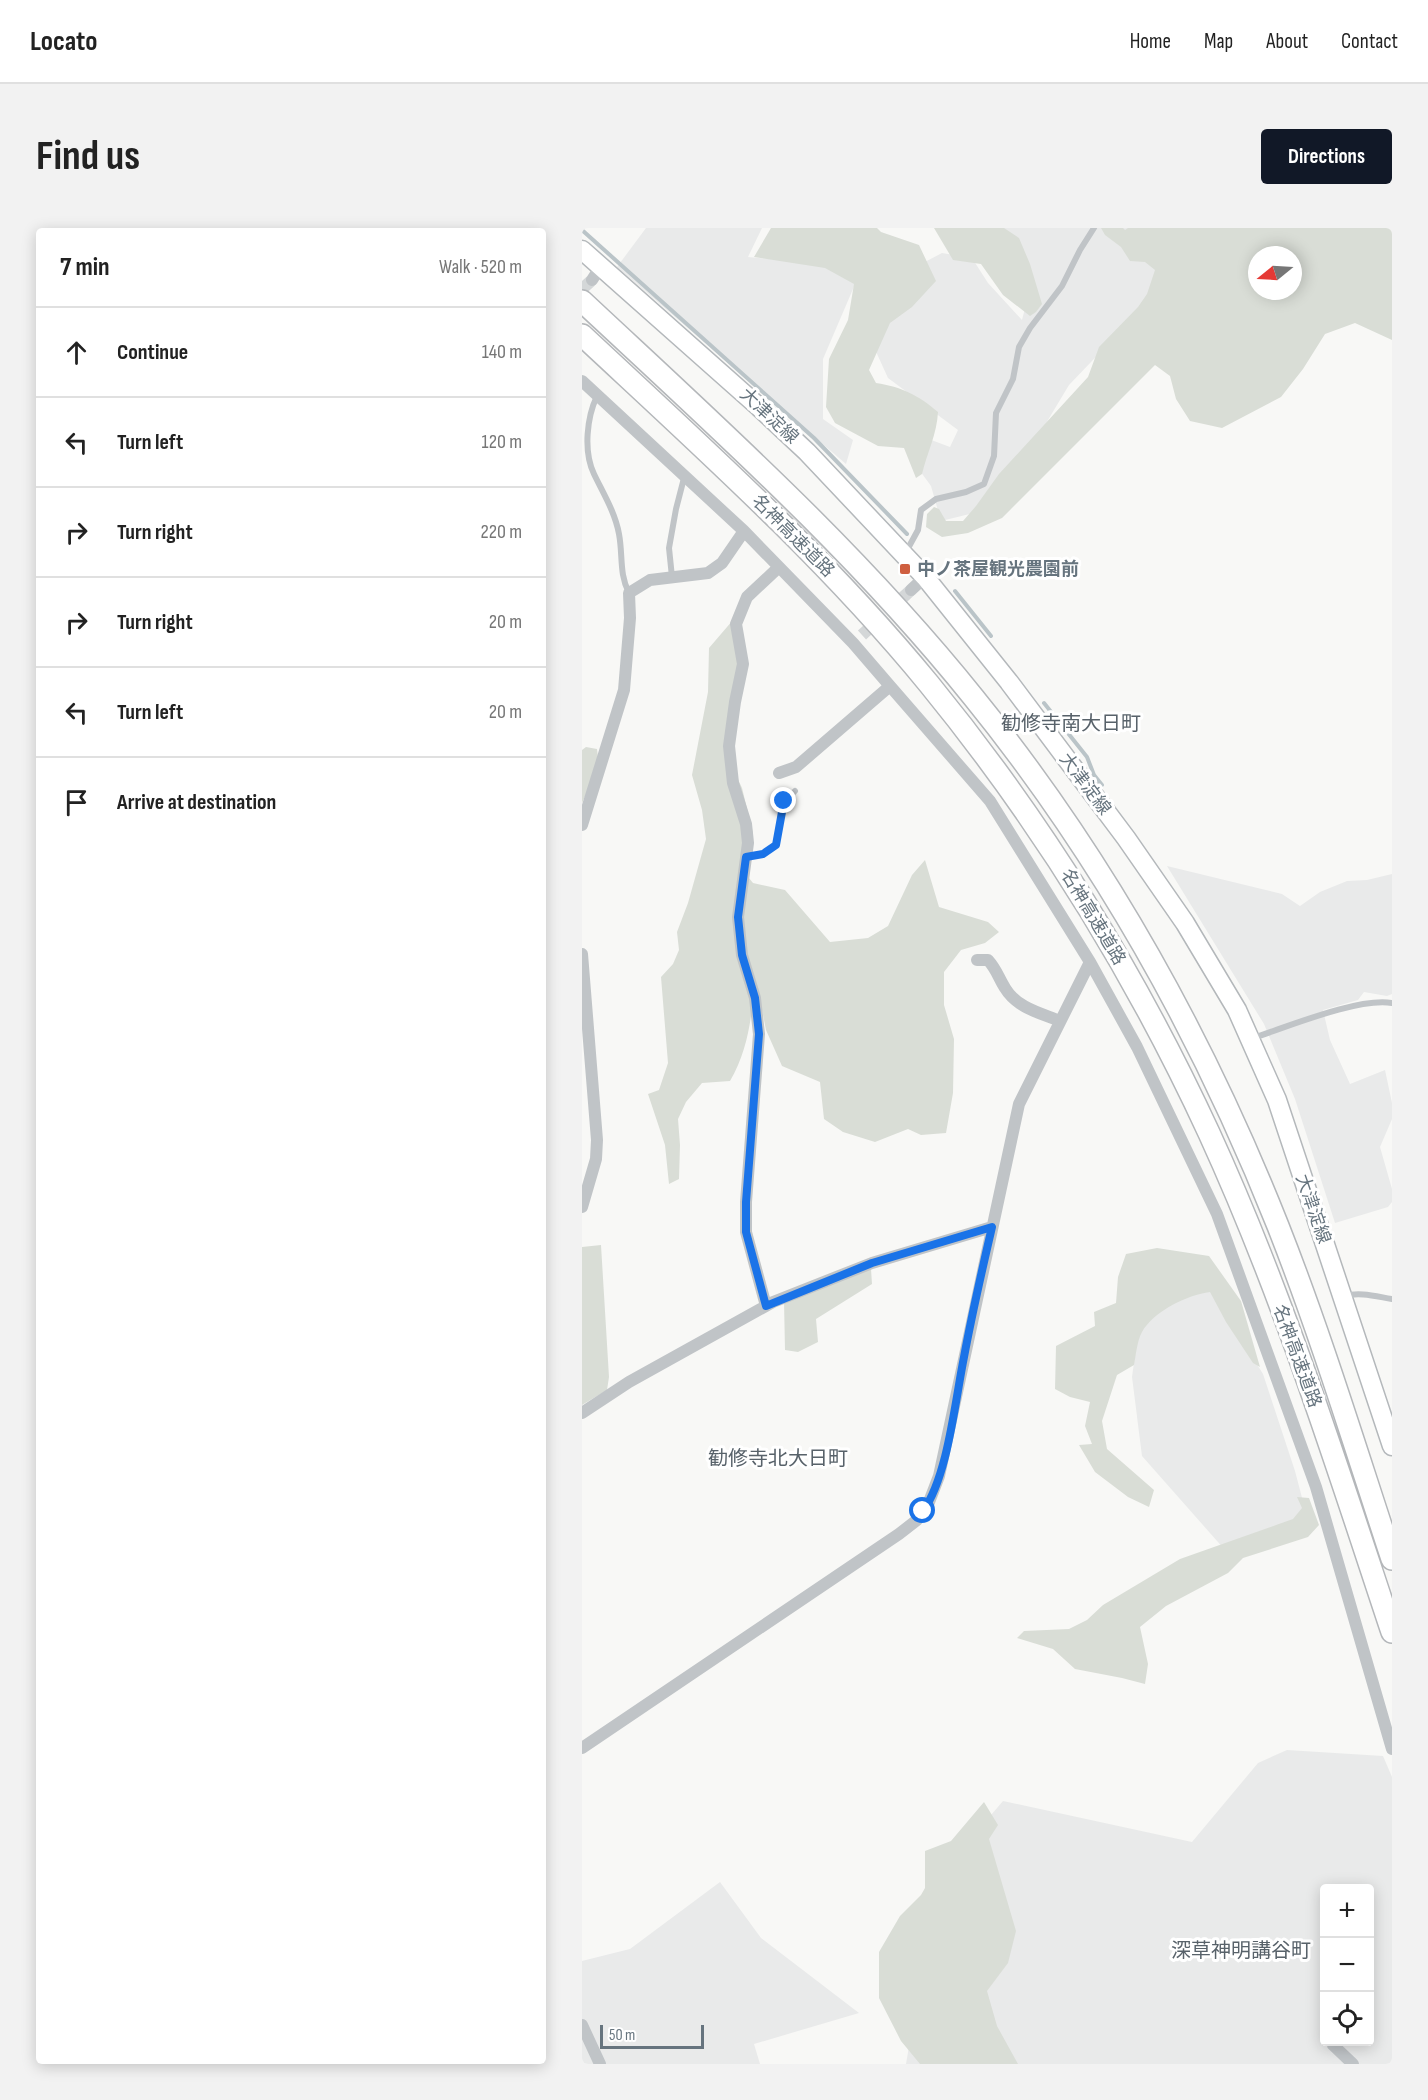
<!DOCTYPE html>
<meta charset="utf-8">
<style>
:root{--surface:#fff;--page:#f2f2f2;--text:#222;--muted:#767676;--line:#e0e0e0;--accent:#111827}
body{margin:0;font-family:"Sofia Sans Condensed","Noto Sans JP",sans-serif;background:var(--page);color:var(--text)}
.controls{position:absolute;right:18px;bottom:18px;display:grid;overflow:hidden;border-radius:6px;box-shadow:0 3px 15px #0003}
.controls button{width:54px;height:54px;display:grid;place-items:center;padding:0;border:0;border-bottom:2px solid var(--line);background:var(--surface);color:var(--text);font:30px sans-serif}
.compass{position:absolute;left:666px;top:18px;width:54px;height:54px;border-radius:50%;background:var(--surface);box-shadow:0 3px 15px #0003;rotate:252deg}
.scale{position:absolute;left:18px;bottom:15px;width:104px;box-sizing:border-box;padding-left:6px;border:3px solid #66747e;border-top:0;font-size:16px;line-height:21px;white-space:nowrap;color:#66747e;-webkit-text-stroke:4px #fff;paint-order:stroke}
.stop{position:absolute;width:18px;height:18px;margin:-14px;border:4px solid #1a73e8;border-radius:50%;background:#fff}
.stop.end{background:#1a73e8;border-color:#fff;box-shadow:0 2px 6px #0008}
.list{margin:0;padding:0;list-style:none}
h2{display:flex;justify-content:space-between;align-items:center;height:78px;margin:0;padding:0 24px;font-size:26px}
h2 small{font-size:20px;font-weight:400;color:var(--muted)}
.list li{display:grid;grid-template-columns:39px 1fr auto;gap:18px;align-items:center;box-sizing:border-box;height:90px;padding:0 24px;border-top:2px solid var(--line)}
.list b{display:block;font-size:22px;white-space:nowrap}
.list em{font-size:20px;font-style:normal;color:var(--muted)}
.icon{flex:none;width:33px;height:33px;fill:none;stroke:currentColor;stroke-width:2;stroke-linecap:round;stroke-linejoin:round}
.map{position:relative;flex:none;width:810px;height:1836px;overflow:hidden;border-radius:6px}
header{display:flex;align-items:center;gap:36px;box-sizing:border-box;height:84px;padding:0 30px;background:var(--surface);border-bottom:2px solid var(--line)}
header strong{font-size:28px}
nav{display:flex;gap:33px;margin-inline-start:auto;font-size:21px}
.intro{display:flex;align-items:center;justify-content:space-between;box-sizing:border-box;height:144px;padding:0 36px}
h1{margin:0;font-size:42px}
.button{padding:15px 27px;border-radius:6px;background:var(--accent);color:#fff;font-size:21px;font-weight:700}
main{display:flex;gap:36px;padding:0 36px}
aside{flex:1;background:var(--surface);border-radius:6px;box-shadow:0 3px 15px #0003}
.map>svg:first-child{display:block}
.built{fill:#e9eaea;fill-rule:evenodd}
.green{fill:#d9ddd6;fill-rule:evenodd}
.lines{fill:none;stroke-linecap:round;stroke-linejoin:round}
.stream{stroke:#bac4c8;stroke-width:4}
.minor-tunnel{stroke:#d4d7d8;stroke-width:12;stroke-dasharray:12 6;stroke-linecap:butt}
.primary-casing{stroke:#b4b8bb;stroke-width:21}
.motorway-casing{stroke:#b4b7ba;stroke-width:24}
.service{stroke:#c0c4c7;stroke-width:6}
.minor{stroke:#c0c4c7;stroke-width:12}
.primary{stroke:#fff;stroke-width:18}
.motorway{stroke:#fff;stroke-width:21}
.route{stroke:#1a73e8;stroke-width:8}
.poi-dot{fill:#cf5f40;stroke:#fff;stroke-width:2}
.labels{text-anchor:middle;dominant-baseline:central;stroke-width:6;stroke-linejoin:round;paint-order:stroke}
.street-label{font-size:18px;fill:#66747e;stroke:#fff}
.poi-label{font-size:18px;font-weight:bold;fill:#66747e;stroke:#fff;text-anchor:start}
.neighbourhood-label{font-size:20px;fill:#58626a;stroke:#fff}
</style>
<header>
<strong>Locato</strong>
<nav><a>Home</a><a>Map</a><a>About</a><a>Contact</a></nav>
</header>
<div class="intro"><h1>Find us</h1><a class="button">Directions</a></div>
<main>
<aside>
<h2>7 min<small>Walk · 520 m</small></h2>
<ul class="list">
<li><svg class="icon" aria-label="ahead" viewBox="0 0 24 24"><path d="M12 20V5M6 11l6-6 6 6"/></svg><div><b>Continue</b></div><em>140 m</em></li>
<li><svg class="icon" aria-label="left" viewBox="0 0 24 24"><path d="M17 20v-9H6M10 6l-5 5 5 5"/></svg><div><b>Turn left</b></div><em>120 m</em></li>
<li><svg class="icon" aria-label="right" viewBox="0 0 24 24"><path d="M7 20v-9h11M14 6l5 5-5 5"/></svg><div><b>Turn right</b></div><em>220 m</em></li>
<li><svg class="icon" aria-label="right" viewBox="0 0 24 24"><path d="M7 20v-9h11M14 6l5 5-5 5"/></svg><div><b>Turn right</b></div><em>20 m</em></li>
<li><svg class="icon" aria-label="left" viewBox="0 0 24 24"><path d="M17 20v-9H6M10 6l-5 5 5 5"/></svg><div><b>Turn left</b></div><em>20 m</em></li>
<li><svg class="icon" aria-label="arrive" viewBox="0 0 24 24"><path d="M6 21V4h12l-3 4 3 4H6"/></svg><div><b>Arrive at destination</b></div></li>
</ul>
</aside>
<div class="map">
<svg width="810" height="1836" viewBox="0 0 810 1836">
<rect width="100%" height="100%" fill="#f8f8f6"/>
<path class="built" d="M 64,0 L 180,0 L 166,29 L 243,36 L 274,54 L 241,131 L 241,191 L 271,212 L 264,236 L 35,39 Z
M 380,0 L 554,0 L 579,43 L 576,64 L 487,157 L 451,217 L 400,283 L 359,293 L 349,258 L 333,236 L 336,207 L 368,219 L 376,202 L 306,150 L 291,117 L 322,45 L 360,25 L 390,30 L 406,55 L 440,92 L 447,65 Z
M 585,638 L 700,666 L 718,678 L 738,664 L 765,653 L 785,652 L 810,646 L 810,766 L 805,768 L 782,764 L 776,772 L 741,782 L 748,812 L 768,856 L 803,842 L 810,875 L 810,891 L 798,919 L 810,961 L 810,974 L 806,979 L 753,995 L 713,871 L 682,796 Z
M 628,1061 L 681,1146 L 713,1243 L 724,1285 L 694,1306 L 643,1322 L 560,1228 L 550,1149 L 556,1106 L 578,1079 Z
M 705,1522 L 801,1528 L 810,1549 L 810,1836 L 324,1836 L 356,1649 L 421,1573 L 610,1614 L 676,1535 ZM 742,1660 L 788,1660 L 788,1814 L 742,1814 Z
M 138,1654 L 179,1710 L 277,1785 L 172,1816 L 178,1836 L 0,1836 L 0,1733 L 48,1721 Z"/>
<path class="green" d="M 189,0 L 295,0 L 299,4 L 337,17 L 354,53 L 330,79 L 308,95 L 287,142 L 294,155 C 320,159 336,167 356,184 C 355,206 345,225 340,246 L 334,250 L 322,220 L 296,218 L 253,195 L 244,179 L 247,131 L 266,92 L 272,56 L 243,40 L 172,29 Z
M 352,0 L 422,0 L 437,10 L 448,36 L 460,76 L 454,84 L 448,88 L 421,67 L 399,36 L 371,32 Z
M 519,0 L 541,0 L 543,2 L 546,0 L 810,0 L 810,112 L 773,95 L 743,106 L 721,141 L 699,169 L 640,200 L 608,193 L 594,171 L 588,148 L 573,137 L 420,290 L 386,305 L 360,309 L 344,299 L 345,286 L 352,279 L 357,281 L 364,293 L 381,293 L 394,278 L 417,246 L 506,149 L 517,119 L 556,79 L 565,66 L 573,42 L 563,34 L 548,33 L 539,19 L 523,7 ZM 675,27 L 711,27 L 711,63 L 675,63 Z
M 151,392 L 156,432 L 146,530 L 160,560 L 171,605 L 163,621 L 158,639 L 171,655 L 203,662 L 248,714 L 286,710 L 306,698 L 330,647 L 343,632 L 357,679 L 406,694 L 417,704 L 403,715 L 379,722 L 362,744 L 362,777 L 372,811 L 371,865 L 364,905 L 339,907 L 326,901 L 293,914 L 261,904 L 242,891 L 238,854 L 200,838 L 184,802 L 178,772 L 172,767 C 168,798 164,826 148,853 L 120,855 L 104,874 L 96,891 L 98,917 L 97,951 L 87,956 L 83,917 L 66,866 L 77,862 L 86,835 L 79,749 L 91,736 L 97,722 L 95,704 L 106,675 L 124,611 L 120,582 L 110,547 L 126,464 L 127,420 Z
M 4,519 L 15,521 L 17,538 L 0,575 L 0,522 Z
M 19,1017 L 27,1149 L 25,1162 L 0,1177 L 0,1019 Z
M 575,1020 L 627,1028 L 659,1073 L 678,1139 L 671,1135 L 644,1094 L 628,1064 C 605,1067 572,1083 560,1104 C 555,1113 554,1127 552,1137 L 535,1147 L 520,1193 L 525,1221 L 572,1262 L 567,1279 L 546,1269 L 513,1244 L 497,1217 L 510,1216 L 503,1198 L 508,1174 L 488,1169 L 473,1161 L 474,1118 L 513,1098 L 512,1084 L 534,1075 L 536,1049 L 544,1026 Z
M 289,1041 L 290,1056 L 234,1091 L 236,1114 L 216,1124 L 203,1122 L 202,1073 Z
M 715,1269 L 727,1270 L 737,1297 L 726,1309 L 661,1330 L 646,1345 L 584,1378 L 558,1399 L 566,1436 L 563,1456 L 540,1450 L 493,1441 L 471,1421 L 435,1410 L 442,1403 L 487,1401 L 505,1392 L 521,1377 L 598,1331 L 711,1291 L 720,1280 Z
M 402,1574 L 416,1597 L 407,1611 L 434,1703 L 426,1735 L 405,1763 L 415,1798 L 436,1836 L 338,1836 L 319,1813 L 297,1770 L 297,1724 L 318,1688 L 339,1667 L 343,1660 L 343,1623 L 369,1613 Z"/>
<g class="lines">
<path class="stream" d="M 0,2 L 232,210 L 325,306
M 373,363 L 409,408
M 462,475 L 505,529 L 512,547 L 520,557"/>
<path class="minor-tunnel" d="M 0,61 L 10,52
M 280,407 L 329,362"/>
<defs>
<path id="primary" d="M 0,22 L 177,179 L 225,224 L 343,349 L 427,454 L 544,610 L 603,695 L 655,782 L 695,872 L 810,1218"/>
<path id="motorway" d="M 0,73 C 136,200 275,324 392,470 C 520,628 621,809 696,998 C 739,1107 773,1219 810,1331
M 0,107 C 120,219 243,329 347,456 C 459,593 553,745 627,905 C 701,1066 754,1236 810,1404"/>
</defs>
<use href="#primary" class="primary-casing"/>
<use href="#motorway" class="motorway-casing"/>
<path class="service" d="M 15,168 C 5,189 1,223 12,246 C 21,265 33,284 37,306 C 41,327 37,346 47,365
M 324,324 L 336,302 L 339,282 L 354,271 L 384,264 L 402,256 L 412,228 L 414,185 L 431,151 L 437,119 L 448,100 L 480,58 L 498,22 L 512,0
M 90,349 L 87,320 L 94,281 L 102,250
M 164,629 L 181,626 L 194,617 L 202,574 L 213,563
M 671,810 C 705,799 777,769 810,775
M 761,1068 C 779,1064 792,1068 810,1071"/>
<path class="minor" d="M 10,52 L 19,38
M 0,153 L 162,303 L 271,415 L 308,458 L 408,573 L 508,734 L 555,819 L 635,986 L 734,1259 L 810,1521
M 329,362 L 343,349
M 197,545 L 214,539 L 308,458
M 0,597 L 42,462 L 48,390 L 47,365 L 68,352 L 126,345 L 140,335 L 162,303
M 0,726 L 15,912 L 14,931 L 0,979
M 395,732 L 406,732 C 415,742 416,749 423,760 C 435,780 458,785 478,793
M 184,1078 L 164,1004 L 164,974 L 177,806 L 173,770 L 160,727 L 156,689 L 166,615 L 164,596 L 151,555 L 147,518 L 153,474 L 161,436 L 154,396 L 165,369 L 197,339
M 0,1185 L 47,1154 L 191,1074 L 290,1035 L 410,999
M 0,1520 L 317,1306 L 335,1292 L 347,1274 L 357,1248 L 437,876 L 508,734
M 0,1797 L 18,1836
M 751,1817 L 771,1836"/>
<use href="#primary" class="primary"/>
<use href="#motorway" class="motorway"/>
</g>
<g class="lines">
<path class="route" d="M 202,573 L 194,617 L 181,626 L 164,629 L 156,689 L 160,727 L 173,770 L 177,806 L 164,974 L 164,1004 L 184,1078 L 290,1035 L 410,999 C 400,1042 390,1086 382,1129 C 373,1173 366,1248 341,1283"/>
</g>
<rect class="poi-dot" x="317" y="335" width="12" height="12" rx="3"/>
<g class="labels">
<g class="street-label">
<text transform="translate(187 188) rotate(43)">大津淀線</text>
<text transform="translate(211 308) rotate(45)">名神高速道路</text>
<text transform="translate(503 556) rotate(53)">大津淀線</text>
<text transform="translate(511 689) rotate(59)">名神高速道路</text>
<text transform="translate(731 981) rotate(71)">大津淀線</text>
<text transform="translate(715 1128) rotate(70)">名神高速道路</text>
</g>
<g class="poi-label">
<text x="335" y="341">中ノ茶屋観光農園前</text>
</g>
<g class="neighbourhood-label">
<text x="489" y="496">勧修寺南大日町</text>
<text x="196" y="1231">勧修寺北大日町</text>
<text x="659" y="1723">深草神明講谷町</text>
</g>
</g>
</svg>
<div class="controls">
<button>+</button>
<button>−</button>
<button><svg class="icon" aria-label="locate" viewBox="0 0 24 24"><circle cx="12" cy="12" r="6"/><path d="M12 2v4M12 18v4M2 12h4M18 12h4"/></svg></button>
</div>
<svg class="compass" viewBox="-18 -18 36 36"><path d="M0-13l5 13h-10z" fill="#e53935"/><path d="M0 13l5-13h-10z" fill="#767676"/></svg>
<div class="scale">50 m</div>
<div class="stop" style="left:341px;top:1283px"></div>
<div class="stop end" style="left:202px;top:573px"></div>
</div>
</main>
